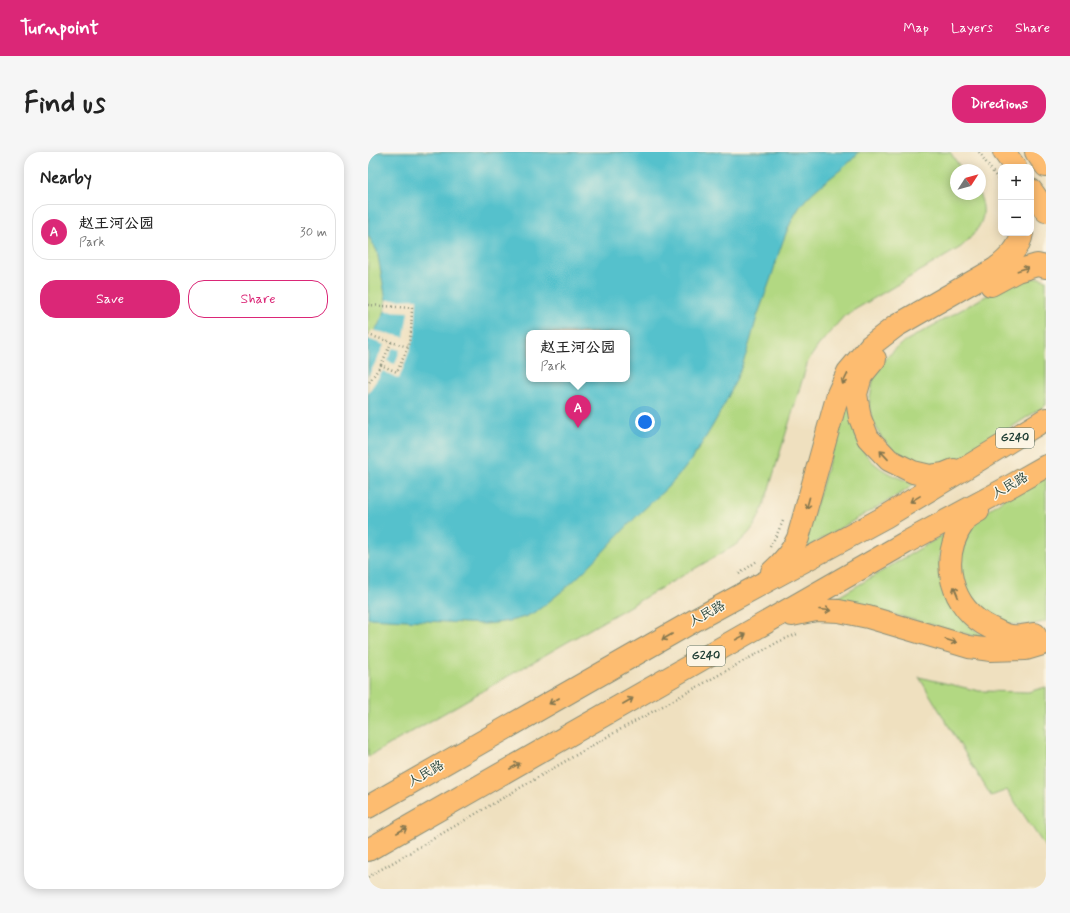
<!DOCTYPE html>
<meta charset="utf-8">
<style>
:root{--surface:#fff;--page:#f6f6f6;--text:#222;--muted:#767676;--line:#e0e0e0;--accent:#db2777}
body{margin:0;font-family:Mynerve,"LXGW WenKai TC",sans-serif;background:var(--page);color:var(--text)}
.controls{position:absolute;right:12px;top:12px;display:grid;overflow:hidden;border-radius:8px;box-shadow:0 2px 10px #0003}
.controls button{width:36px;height:36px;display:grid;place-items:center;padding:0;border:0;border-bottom:1px solid var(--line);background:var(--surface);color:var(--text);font:20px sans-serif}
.compass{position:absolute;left:582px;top:12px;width:36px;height:36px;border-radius:50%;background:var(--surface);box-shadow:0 2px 10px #0003;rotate:54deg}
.you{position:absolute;left:277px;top:270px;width:14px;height:14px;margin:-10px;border:3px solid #fff;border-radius:50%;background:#1a73e8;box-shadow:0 0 0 6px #1a73e833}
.badge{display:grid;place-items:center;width:26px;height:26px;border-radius:50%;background:var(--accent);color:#fff;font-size:13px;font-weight:700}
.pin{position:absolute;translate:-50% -33px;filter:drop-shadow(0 1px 2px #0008)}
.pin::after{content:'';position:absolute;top:21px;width:14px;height:12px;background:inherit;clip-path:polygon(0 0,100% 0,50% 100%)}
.popup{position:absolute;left:158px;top:178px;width:104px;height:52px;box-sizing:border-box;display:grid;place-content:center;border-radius:8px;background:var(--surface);filter:drop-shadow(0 1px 3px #0005);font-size:13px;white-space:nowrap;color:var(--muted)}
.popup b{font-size:15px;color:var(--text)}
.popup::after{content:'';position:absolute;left:50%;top:100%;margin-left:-8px;border:8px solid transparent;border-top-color:var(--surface)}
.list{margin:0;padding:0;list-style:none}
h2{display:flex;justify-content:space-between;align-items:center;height:52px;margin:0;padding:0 16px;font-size:17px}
h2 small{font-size:13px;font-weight:400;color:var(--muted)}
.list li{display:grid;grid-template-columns:26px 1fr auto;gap:12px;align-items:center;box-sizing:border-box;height:56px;margin:0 8px 8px;padding:0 8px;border:1px solid var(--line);border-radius:16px}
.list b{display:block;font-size:15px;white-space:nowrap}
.list p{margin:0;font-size:13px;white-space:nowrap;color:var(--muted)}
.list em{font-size:13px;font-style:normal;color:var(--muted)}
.actions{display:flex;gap:8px;padding:12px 16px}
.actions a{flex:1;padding:9px 0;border:1px solid var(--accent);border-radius:16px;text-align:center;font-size:14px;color:var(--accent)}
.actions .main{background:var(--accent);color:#fff}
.map{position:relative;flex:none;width:678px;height:737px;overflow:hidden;border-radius:16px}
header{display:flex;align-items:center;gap:24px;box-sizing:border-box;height:56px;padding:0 20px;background:var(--accent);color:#fff}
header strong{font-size:19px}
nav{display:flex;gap:22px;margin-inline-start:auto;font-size:14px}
.intro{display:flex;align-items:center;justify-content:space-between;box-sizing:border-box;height:96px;padding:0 24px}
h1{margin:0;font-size:28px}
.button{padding:10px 18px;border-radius:16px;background:var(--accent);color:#fff;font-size:14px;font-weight:700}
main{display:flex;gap:24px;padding:0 24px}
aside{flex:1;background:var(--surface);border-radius:16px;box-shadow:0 2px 10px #0003}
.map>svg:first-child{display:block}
.green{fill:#b2d882;stroke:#688a5b;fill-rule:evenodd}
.water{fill:#54c1cc;stroke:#3a7f80;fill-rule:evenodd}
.pier{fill:#efe0bf;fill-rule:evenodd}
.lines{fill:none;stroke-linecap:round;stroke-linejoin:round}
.trunk-casing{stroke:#878e7a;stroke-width:24}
.path{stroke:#878e7a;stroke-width:2.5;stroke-dasharray:1 3;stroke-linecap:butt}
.trunk{stroke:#fdbc6f;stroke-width:22}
.oneway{stroke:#83764f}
.labels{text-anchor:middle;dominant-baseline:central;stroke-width:3;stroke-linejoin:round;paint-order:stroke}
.shield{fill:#fcf5e5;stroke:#617469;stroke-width:1}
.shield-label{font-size:12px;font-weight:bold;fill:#1f3d34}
.street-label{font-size:13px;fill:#1f3d34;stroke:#fcf5e5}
</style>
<header>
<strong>Turnpoint</strong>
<nav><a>Map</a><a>Layers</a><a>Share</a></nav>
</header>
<div class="intro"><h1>Find us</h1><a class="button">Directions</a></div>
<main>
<aside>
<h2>Nearby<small></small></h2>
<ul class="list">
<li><span class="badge">A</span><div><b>赵王河公园</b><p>Park</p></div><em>30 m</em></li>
</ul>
<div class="actions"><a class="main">Save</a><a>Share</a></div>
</aside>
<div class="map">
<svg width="678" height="737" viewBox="0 0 678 737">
<rect width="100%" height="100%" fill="#fcf5e5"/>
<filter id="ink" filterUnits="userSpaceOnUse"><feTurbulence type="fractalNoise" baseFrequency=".025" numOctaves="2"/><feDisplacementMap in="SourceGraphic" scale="8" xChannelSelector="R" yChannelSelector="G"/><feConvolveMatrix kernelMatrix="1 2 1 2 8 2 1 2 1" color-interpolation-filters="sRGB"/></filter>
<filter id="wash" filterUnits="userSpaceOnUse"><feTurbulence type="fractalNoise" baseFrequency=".012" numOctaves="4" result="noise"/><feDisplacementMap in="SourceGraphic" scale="16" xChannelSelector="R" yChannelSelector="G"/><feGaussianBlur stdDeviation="0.9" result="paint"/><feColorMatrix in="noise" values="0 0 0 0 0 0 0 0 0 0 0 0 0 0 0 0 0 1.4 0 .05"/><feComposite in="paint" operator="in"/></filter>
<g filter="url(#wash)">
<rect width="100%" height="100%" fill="#efe0bf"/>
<path class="green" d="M 0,0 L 582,0 L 594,18 L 588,18 L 588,42 L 611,42 C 622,65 610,79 593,95 L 476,164 L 450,194 L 440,209 L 399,343 C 391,366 387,379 366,394 L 0,605 ZM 161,181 L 259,181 L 259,227 L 161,227 Z
M 671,126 L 678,128 L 678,253 L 603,301 L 594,306 L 567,312 L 556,312 L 532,304 L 513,285 L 504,267 L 501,252 L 506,222 L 515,209 L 534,191 L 627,139 L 651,128 Z
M 481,242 C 483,254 484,267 487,279 C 494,309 519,324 547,331 L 537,339 L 438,396 L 440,380 Z
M 678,322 L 678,469 C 658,476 635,474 617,462 C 610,458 605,450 601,443 C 590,423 589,400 601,380 C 617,354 652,338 678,322 Z
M 573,384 L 577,384 L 571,405 L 573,419 L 599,472 L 621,488 L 467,447 Z
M 551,525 L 611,539 L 660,540 L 678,535 L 678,696 L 639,638 L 623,644 Z"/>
<path class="water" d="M 0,0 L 491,0 C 474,21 447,33 431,56 C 418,76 411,100 404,123 C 399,137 394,151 389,165 C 384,182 380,199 373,216 C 361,246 345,275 327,302 C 312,326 291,343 271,362 C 242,391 216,423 183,448 C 176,454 168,460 159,464 C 146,469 131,471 116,472 L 0,466 L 0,188 L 11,172 L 17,159 L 18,148 L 9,99 L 0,83 ZM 161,181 L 259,181 L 259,227 L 161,227 Z"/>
<path class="pier" d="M 49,147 L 47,182 L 38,209 L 31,227 L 15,219 L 0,241 L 0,225 L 16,193 L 0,187 L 0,184 L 4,178 L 36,185 L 40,160 L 17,159 L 18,148 ZM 25,196 L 32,198 L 27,212 L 19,209 Z"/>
</g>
<g filter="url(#ink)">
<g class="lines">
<defs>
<path id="trunk" d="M 636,0 L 647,15
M 668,0 L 678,14
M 663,38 L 678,59
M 623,133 L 649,119 L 669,113 L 678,115
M 507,207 L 493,224 L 488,242 L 492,266 L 500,286 L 521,308 L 545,320 L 562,324 L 576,322 L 586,318
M 610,359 C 605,362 599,365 596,370 C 570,407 582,456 623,476 C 629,479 636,483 643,484 C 651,485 659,483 667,482
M 404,420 C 415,410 424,400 430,386 L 470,242 L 480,220 L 502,194 L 528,174 L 627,117 C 639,108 652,96 654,81
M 424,463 L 448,458 L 471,459 L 500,465 L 601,495 L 623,498 L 658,497 L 678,491
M 0,655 L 329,467 L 517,365 L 678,267
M 0,698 L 537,391 L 639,336 L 678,314"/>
</defs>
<use href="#trunk" class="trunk-casing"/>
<path class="path" d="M 611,0 L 633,32
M 0,153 L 44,156 L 43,180 L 40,195 L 29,220 L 13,213 L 0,232
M 0,183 L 40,195
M 13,213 L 24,189
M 402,395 L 408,384 L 415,369
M 371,422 L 389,409
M 0,725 L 237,586 L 410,490 L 429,482"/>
<use href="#trunk" class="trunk"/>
</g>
<defs><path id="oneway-shaft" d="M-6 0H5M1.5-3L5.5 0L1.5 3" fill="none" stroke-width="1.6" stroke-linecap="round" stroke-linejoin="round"/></defs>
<g class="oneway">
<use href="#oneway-shaft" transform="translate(655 117) rotate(-18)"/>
<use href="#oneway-shaft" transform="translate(477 227) rotate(116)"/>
<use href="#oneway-shaft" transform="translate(516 303) rotate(-133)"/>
<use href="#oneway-shaft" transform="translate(547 347) rotate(149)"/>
<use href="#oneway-shaft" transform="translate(440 351) rotate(105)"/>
<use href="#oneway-shaft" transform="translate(588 440) rotate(-112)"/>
<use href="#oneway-shaft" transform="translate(457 458) rotate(5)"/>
<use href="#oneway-shaft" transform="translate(299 485) rotate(150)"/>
<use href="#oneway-shaft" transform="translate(373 485) rotate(-28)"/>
<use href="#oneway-shaft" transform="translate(583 489) rotate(17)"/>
<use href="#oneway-shaft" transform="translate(186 549) rotate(150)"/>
<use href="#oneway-shaft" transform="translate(260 549) rotate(-30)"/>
<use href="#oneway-shaft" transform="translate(147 614) rotate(-30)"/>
<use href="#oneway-shaft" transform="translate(34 678) rotate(-30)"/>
</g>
</g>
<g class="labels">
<g class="shield">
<rect x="628" y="276" width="38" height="20" rx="3"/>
<rect x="319" y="494" width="38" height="20" rx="3"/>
</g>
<g class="shield-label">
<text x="647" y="286">G240</text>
<text x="338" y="504">G240</text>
</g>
<g class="street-label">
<text transform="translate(642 334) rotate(-30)">人民路</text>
<text transform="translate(339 462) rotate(-29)">人民路</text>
<text transform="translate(58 622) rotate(-30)">人民路</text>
</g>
</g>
</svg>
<div class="controls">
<button>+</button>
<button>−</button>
</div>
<svg class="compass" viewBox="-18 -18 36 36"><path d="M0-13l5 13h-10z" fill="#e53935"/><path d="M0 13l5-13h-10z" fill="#767676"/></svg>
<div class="you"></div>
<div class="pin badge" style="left:210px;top:276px">A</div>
<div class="popup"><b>赵王河公园</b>Park</div>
</div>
</main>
